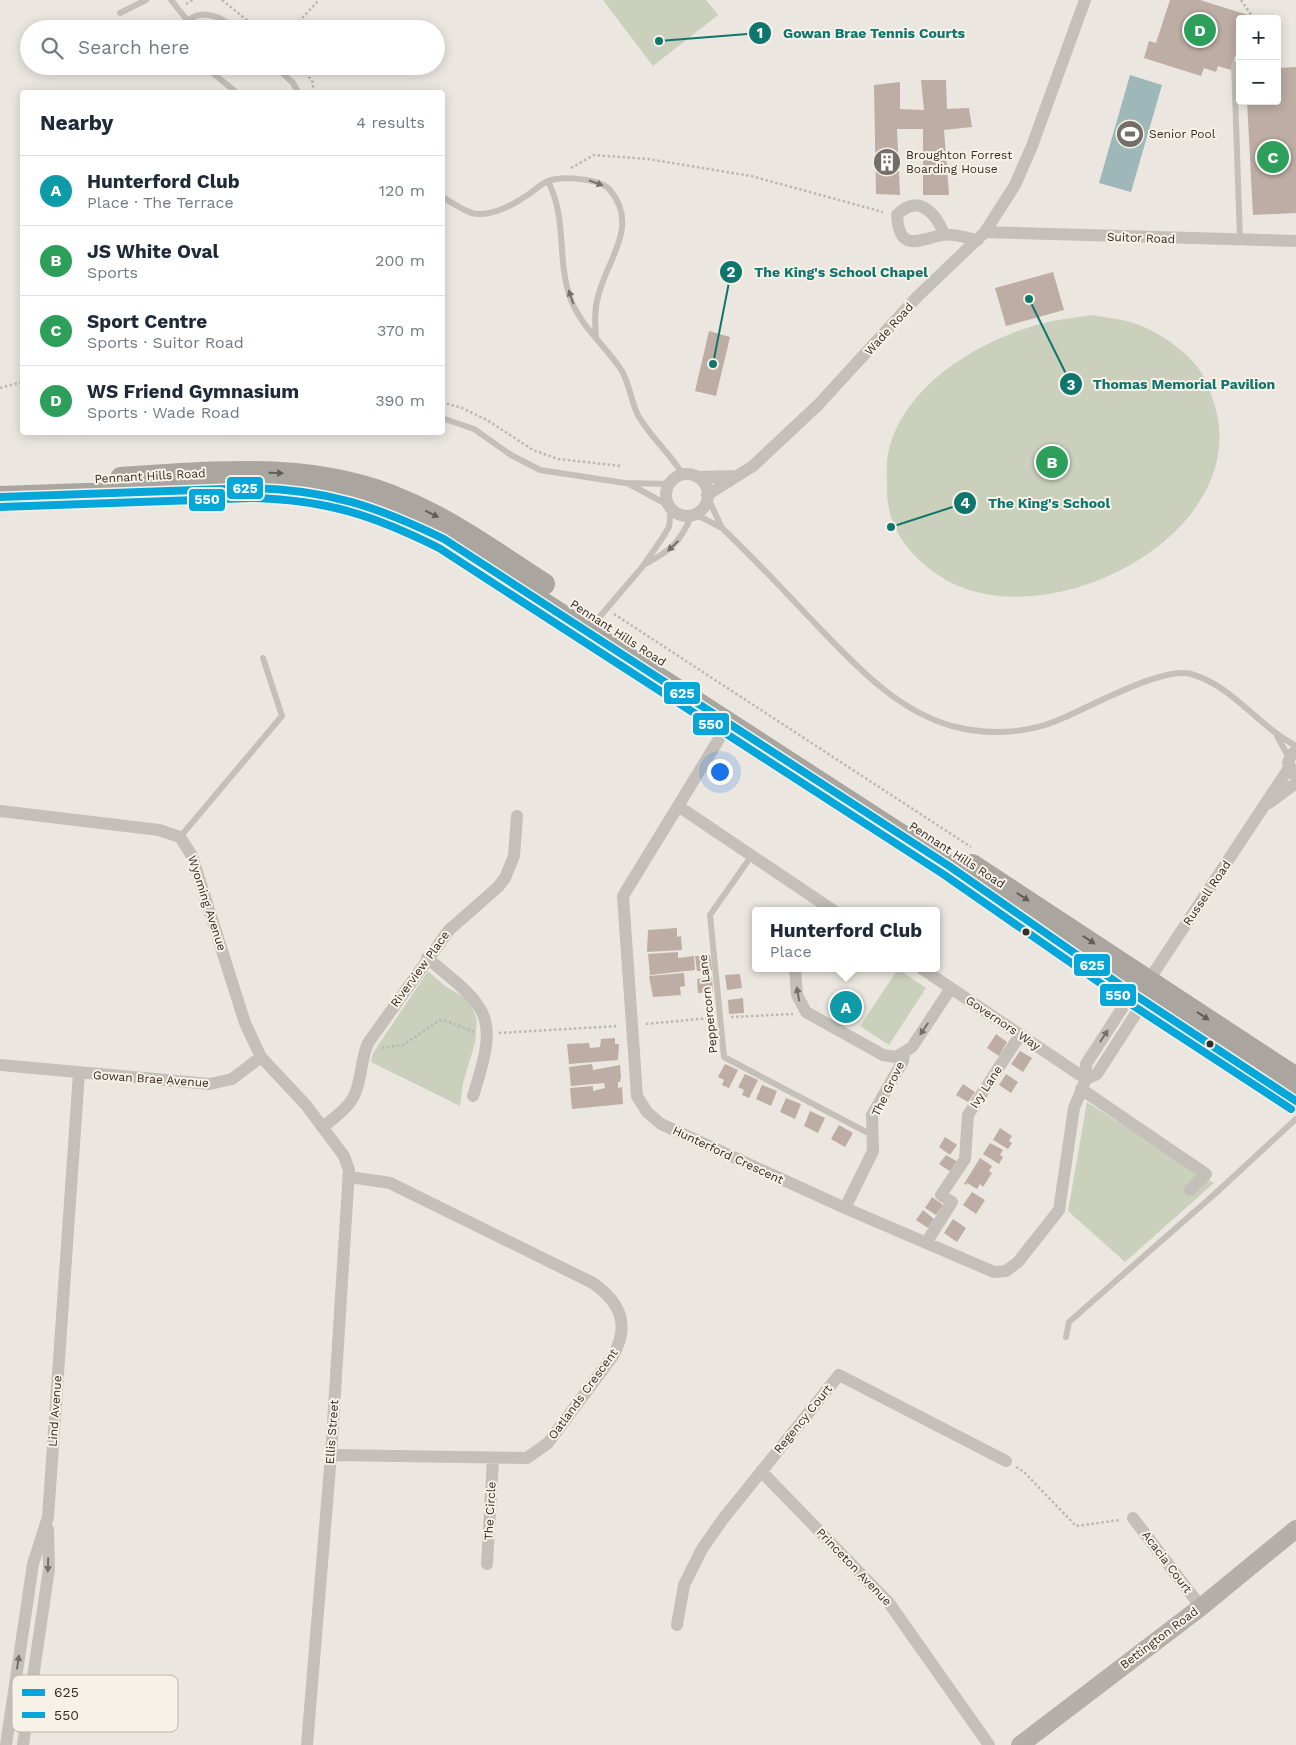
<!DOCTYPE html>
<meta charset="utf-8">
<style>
:root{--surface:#fff;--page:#f6f6f7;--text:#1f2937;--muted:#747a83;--line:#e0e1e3;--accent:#746e68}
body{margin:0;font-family:"Work Sans",sans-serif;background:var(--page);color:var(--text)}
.controls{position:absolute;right:15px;top:15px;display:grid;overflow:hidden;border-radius:5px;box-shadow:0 2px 12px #0003}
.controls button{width:45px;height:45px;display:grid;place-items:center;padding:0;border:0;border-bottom:1px solid var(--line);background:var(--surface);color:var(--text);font:25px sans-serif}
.you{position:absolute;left:719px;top:771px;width:18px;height:18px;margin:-12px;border:4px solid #fff;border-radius:50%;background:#1a73e8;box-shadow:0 0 0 8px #1a73e833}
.badge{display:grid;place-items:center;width:32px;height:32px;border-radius:50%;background:var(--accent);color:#fff;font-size:16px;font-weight:700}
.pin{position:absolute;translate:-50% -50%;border:2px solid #fff;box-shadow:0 1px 5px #0006}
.popup{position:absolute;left:752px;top:907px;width:188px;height:65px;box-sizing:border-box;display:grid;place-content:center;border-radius:5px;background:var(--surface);filter:drop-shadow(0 1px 4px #0005);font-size:16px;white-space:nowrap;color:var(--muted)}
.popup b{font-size:19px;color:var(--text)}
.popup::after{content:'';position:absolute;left:50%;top:100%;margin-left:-10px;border:10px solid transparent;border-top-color:var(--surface)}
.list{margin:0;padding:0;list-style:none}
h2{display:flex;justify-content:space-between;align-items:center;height:65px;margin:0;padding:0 20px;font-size:21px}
h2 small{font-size:16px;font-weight:400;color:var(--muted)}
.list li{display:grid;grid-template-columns:32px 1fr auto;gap:15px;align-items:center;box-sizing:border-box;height:70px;padding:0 20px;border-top:1px solid var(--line)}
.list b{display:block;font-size:19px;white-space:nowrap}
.list p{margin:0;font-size:16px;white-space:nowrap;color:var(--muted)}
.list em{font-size:16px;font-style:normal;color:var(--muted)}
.icon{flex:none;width:28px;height:28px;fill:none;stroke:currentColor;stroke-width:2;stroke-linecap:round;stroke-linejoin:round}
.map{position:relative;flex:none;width:1296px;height:1745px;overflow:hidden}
.search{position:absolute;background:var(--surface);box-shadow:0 2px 12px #0003;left:20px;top:20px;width:425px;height:55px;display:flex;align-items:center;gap:12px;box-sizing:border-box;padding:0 18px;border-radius:28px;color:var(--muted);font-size:19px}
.panel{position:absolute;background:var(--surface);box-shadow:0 2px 12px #0003;left:20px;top:90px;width:425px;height:345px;border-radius:5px}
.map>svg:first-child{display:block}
.green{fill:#cad0bb}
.water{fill:#9eb8ba}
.building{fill:#bdada4}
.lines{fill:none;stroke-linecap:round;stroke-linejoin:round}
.path{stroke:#bcb7b2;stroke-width:2.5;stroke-dasharray:2.5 2.5;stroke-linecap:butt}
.lane{stroke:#c4bfb9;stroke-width:6}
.street{stroke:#c4bfb9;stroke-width:12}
.secondary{stroke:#b4afaa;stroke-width:18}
.highway{stroke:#aaa69f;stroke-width:22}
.bus-1-casing{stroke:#f7f1e7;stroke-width:11}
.bus-2-casing{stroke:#f7f1e7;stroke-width:11}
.bus-1{stroke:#05a7db;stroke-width:8}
.bus-2{stroke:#05a7db;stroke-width:8}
.oneway{fill:#756f69}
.oneway2{fill:#635d58}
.bus-dot{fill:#342d28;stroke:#f7f1e7;stroke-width:2}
.labels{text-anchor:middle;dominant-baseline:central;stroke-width:4;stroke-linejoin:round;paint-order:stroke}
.poi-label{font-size:12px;fill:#342d28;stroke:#f7f1e7;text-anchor:start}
.street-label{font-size:12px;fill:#342d28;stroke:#f7f1e7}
.key{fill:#f7f1e7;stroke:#bcb6ae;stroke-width:1}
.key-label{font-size:14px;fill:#342d28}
.leader{fill:none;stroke:#0f766e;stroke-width:2}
.callout-dot{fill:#0f766e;stroke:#f7f1e7;stroke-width:2}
.mark-label{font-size:15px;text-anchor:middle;font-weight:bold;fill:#fff}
.callout-label{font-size:14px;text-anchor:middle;font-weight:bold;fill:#0f766e;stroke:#f7f1e7;stroke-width:4;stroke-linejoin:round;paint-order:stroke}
.line-badge{stroke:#f7f1e7;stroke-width:2}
.badge-label{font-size:14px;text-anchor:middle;font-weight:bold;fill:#fff}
</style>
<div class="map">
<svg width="1296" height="1745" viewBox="0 0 1296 1745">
<rect width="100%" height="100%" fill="#ebe7e0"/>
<path class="green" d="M 603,0 L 706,0 L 718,15 L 653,66 Z
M 1092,315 C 1107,318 1125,319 1139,325 C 1162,334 1190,353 1203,375 C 1207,381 1209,390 1212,397 C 1263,532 1042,646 938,575 C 906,553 885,524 887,483 C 887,474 886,463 888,454 C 902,385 981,339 1044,323 C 1059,319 1076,318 1092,315 Z
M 898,969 L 926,988 L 889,1045 L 860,1026 Z
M 428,971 L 445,986 L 469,1000 L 477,1020 L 475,1043 L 463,1083 L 460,1106 L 371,1062 L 373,1053 Z
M 1087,1102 L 1214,1183 L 1125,1262 L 1068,1211 Z"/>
<path class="water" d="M 1130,75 L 1162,85 L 1131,192 L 1099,183 Z"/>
<path class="building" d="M 1170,0 L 1200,0 L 1248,15 L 1246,19 L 1240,19 L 1240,41 L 1231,70 L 1218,66 L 1216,72 L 1204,68 L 1201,76 L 1144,58 L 1149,41 L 1156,43 Z
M 1296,67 L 1296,213 L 1253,215 L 1247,101 L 1277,101 L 1277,68 Z
M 921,80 L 946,80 L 947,109 L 969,108 L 972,127 L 944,130 L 949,195 L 923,195 L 923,129 L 897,129 L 900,195 L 876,194 L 874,85 L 900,82 L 900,109 L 924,110 Z
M 1053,272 L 1064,310 L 1006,326 L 995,288 Z
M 709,331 L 730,337 L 716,396 L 695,391 Z
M 677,928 L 677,937 L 681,936 L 682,950 L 647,952 L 648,930 Z
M 678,952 L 678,958 L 694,956 L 695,970 L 650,975 L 648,954 Z
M 710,955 L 712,970 L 697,971 L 695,956 Z
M 684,973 L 685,986 L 680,987 L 681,995 L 653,997 L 649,976 Z
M 740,974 L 742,988 L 727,990 L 725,975 Z
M 712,977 L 713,992 L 698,993 L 697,979 Z
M 851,991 L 858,996 L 857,999 L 860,1001 L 858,1004 L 863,1008 L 853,1022 L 849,1019 L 845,1024 L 831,1015 L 835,1010 L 830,1007 L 840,993 L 844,996 Z
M 743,998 L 744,1013 L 729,1014 L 728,1000 Z
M 996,1034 L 1007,1042 L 999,1056 L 987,1048 Z
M 615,1038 L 615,1044 L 619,1044 L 618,1060 L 569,1064 L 567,1044 L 589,1043 L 590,1048 L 600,1047 L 601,1039 Z
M 1020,1051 L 1032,1058 L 1023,1072 L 1011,1064 Z
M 592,1064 L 593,1070 L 620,1065 L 621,1077 L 620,1082 L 618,1082 L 618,1088 L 622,1087 L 623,1104 L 572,1109 L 570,1088 L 593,1086 L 593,1091 L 605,1088 L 604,1083 L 571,1086 L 569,1067 Z
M 725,1064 L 738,1070 L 729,1088 L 722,1085 L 724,1080 L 718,1077 Z
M 745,1074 L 758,1080 L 749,1098 L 742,1095 L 744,1090 L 738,1087 Z
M 1006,1074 L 1018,1082 L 1011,1093 L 999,1085 Z
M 963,1084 L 975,1092 L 968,1102 L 956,1095 Z
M 762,1085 L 777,1091 L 771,1106 L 756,1099 Z
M 786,1098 L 801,1104 L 795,1119 L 780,1112 Z
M 810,1111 L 825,1118 L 818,1133 L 804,1126 Z
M 839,1125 L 853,1133 L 845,1147 L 831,1139 Z
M 1000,1128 L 1012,1136 L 1009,1141 L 1012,1143 L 1008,1149 L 993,1140 Z
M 945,1137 L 957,1145 L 950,1155 L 939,1147 Z
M 990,1143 L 1003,1150 L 1000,1155 L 1003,1157 L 999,1164 L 983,1154 Z
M 946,1155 L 958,1162 L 951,1172 L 939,1164 Z
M 980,1158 L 992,1166 L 989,1171 L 992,1173 L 983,1187 L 980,1184 L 977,1189 L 967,1183 L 966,1185 L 964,1184 Z
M 972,1192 L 985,1200 L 976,1214 L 963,1205 Z
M 932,1197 L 943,1205 L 936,1215 L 925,1208 Z
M 923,1210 L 934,1219 L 928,1228 L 916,1220 Z
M 953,1219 L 966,1228 L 957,1242 L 944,1233 Z"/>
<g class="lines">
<path class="path" d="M 222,0 L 258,29
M 1241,0 L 1254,19
M 186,4 L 193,0
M 292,29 L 319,0
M 298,66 L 312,80 L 314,92
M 571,168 L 594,155 L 648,159 L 751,176 L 883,212
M 0,388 L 22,382
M 442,402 L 462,408 L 487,420 L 533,450 L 558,459 L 621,466
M 614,614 L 971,847
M 731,1017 L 793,1014
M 646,1024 L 710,1018
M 499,1033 L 618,1026
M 382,1048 L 403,1045 L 440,1020 L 452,1023 L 474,1032
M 1016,1467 L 1023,1471 L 1076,1526 L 1120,1520"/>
<path class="lane" d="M 171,0 L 187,20
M 120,13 L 146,0
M 181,29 C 196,6 218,14 236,29
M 1234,64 L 1240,240
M 204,66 L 236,92
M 275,66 L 293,83 L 298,92
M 548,181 C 568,221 556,260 571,300 C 582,328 606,346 622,371 C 630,385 631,403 639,417 C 652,439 671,454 683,475
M 442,197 C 452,202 466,213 476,214 C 497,215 516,203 532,192 C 537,188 543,183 548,181 C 563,176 599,178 610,190 C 639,225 609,257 599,293 C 594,308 595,322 596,338
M 442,418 L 474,429 L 511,455 L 540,470 L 625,483 L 669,484
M 629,484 L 668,505
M 707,496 L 722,528
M 695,514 L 722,528 C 751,556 779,585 807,615 C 848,657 893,710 952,726 C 985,735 1025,734 1056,721 C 1087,709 1161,666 1191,674 C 1233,686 1258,726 1296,746
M 644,565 C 671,550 679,544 692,515
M 597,620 L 643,566 L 663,537 L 669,527 L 671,509
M 1277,736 L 1289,758
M 180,837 L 282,716 L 263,658
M 752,855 L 710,915 L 724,1057 L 872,1135
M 1066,1337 L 1069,1322 L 1217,1192 L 1296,1119"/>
<path class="street" d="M 985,232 L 1296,241
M 944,234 C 936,213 918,193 897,215 C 899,253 919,240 942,235 C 952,233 967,238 978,240
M666 495a21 21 0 1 1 42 0a21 21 0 1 1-42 0Z
M 697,477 L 737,476
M 707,495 L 753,466 L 818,405 L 917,297 L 985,232 L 1015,185 L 1032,146 L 1085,0
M 718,716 L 719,739 L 623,896 L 637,1096 L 647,1112 L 661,1124 L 845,1208 L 994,1272 L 1006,1271 L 1018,1262 L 1059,1210 L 1074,1108 L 1086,1079 L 1086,1064 L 1132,993 L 1149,980 L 1289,768
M 1294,774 L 1288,763 L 1291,755 L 1296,751
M 1269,803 L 1296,783
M 678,806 L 834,911
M 0,811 L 159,830 L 180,837 L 192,856 L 245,1023 L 261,1057 L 306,1105 L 344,1156 L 349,1170 L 331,1455 L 307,1745
M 427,958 C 491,1010 499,1015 473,1096
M 795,968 L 797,995 L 806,1012 L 883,1055 L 896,1057 L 912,1047 L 951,988
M 921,968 L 1086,1079
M 0,1065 L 210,1084 L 232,1079 L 261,1057
M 1086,1079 L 1097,1074 L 1144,1001 L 1145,995
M 1081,1089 L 1206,1174 L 1190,1190
M 323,1127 C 331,1120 340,1114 347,1106 C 363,1089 359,1063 368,1043 L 449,930 L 498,887 L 505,878 L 514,856 L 517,816
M 845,1208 L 873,1151 L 872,1115 L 903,1061 L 904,1054
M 926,1243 L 952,1202 L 941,1195 L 965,1159 L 968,1115 L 1020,1035
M 331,1455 L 527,1458 L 548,1443 L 613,1356 C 630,1325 621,1303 593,1283 L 390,1183 L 350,1177
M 761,1471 L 889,1603 L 989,1745
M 1133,1518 L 1201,1607
M 487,1564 L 493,1459
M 677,1625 L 684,1585 L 702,1549 L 723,1519 L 839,1375 L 1006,1461
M 6,1745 L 33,1564 L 48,1517 L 79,1073
M 23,1745 L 49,1569 L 48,1529"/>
<path class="secondary" d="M 1020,1745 L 1201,1607 L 1296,1529"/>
<path class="highway" d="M 121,478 C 217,472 314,461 404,501 C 454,522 499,555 544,584
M 0,497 L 252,488 L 289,489 L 343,498 L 395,515 L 444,539 L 949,866 L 1132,993 L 1296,1101
M 972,865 L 1296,1078"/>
<defs>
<path id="bus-1" d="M 0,497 L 252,488 C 328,490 376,506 444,539 L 949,866 L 1132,993 L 1296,1101"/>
<path id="bus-2" d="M 0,507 L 252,498 C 327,500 373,515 439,548 L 943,874 L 1126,1001 L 1291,1109"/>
</defs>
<use href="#bus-1" class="bus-1-casing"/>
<use href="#bus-2" class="bus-2-casing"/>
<use href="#bus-1" class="bus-1"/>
<use href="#bus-2" class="bus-2"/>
</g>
<defs><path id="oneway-solid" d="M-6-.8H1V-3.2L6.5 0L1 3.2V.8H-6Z" transform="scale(1.25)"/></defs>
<g class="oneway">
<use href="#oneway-solid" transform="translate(596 183) rotate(20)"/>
<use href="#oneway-solid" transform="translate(571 297) rotate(-109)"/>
<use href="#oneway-solid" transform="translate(673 546) rotate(136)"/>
<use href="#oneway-solid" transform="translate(798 994) rotate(-100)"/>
<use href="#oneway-solid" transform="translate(924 1029) rotate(124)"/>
<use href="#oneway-solid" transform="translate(1104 1036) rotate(-57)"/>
<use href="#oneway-solid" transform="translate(48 1565) rotate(92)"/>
<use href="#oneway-solid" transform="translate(18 1662) rotate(-82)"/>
</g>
<g class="oneway2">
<use href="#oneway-solid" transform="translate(276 473) rotate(1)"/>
<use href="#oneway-solid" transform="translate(432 514) rotate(26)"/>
<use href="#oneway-solid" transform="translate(1023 897) rotate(33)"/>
<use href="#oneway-solid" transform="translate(1089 940) rotate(33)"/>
<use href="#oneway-solid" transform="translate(1203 1016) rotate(34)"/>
</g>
<defs>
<symbol id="stadium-disc" viewBox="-11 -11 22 22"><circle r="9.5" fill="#746e68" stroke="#f7f1e7"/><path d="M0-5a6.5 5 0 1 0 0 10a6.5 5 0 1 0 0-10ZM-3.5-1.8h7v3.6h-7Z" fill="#fff"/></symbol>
<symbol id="building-disc" viewBox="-11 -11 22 22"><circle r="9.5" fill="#746e68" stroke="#f7f1e7"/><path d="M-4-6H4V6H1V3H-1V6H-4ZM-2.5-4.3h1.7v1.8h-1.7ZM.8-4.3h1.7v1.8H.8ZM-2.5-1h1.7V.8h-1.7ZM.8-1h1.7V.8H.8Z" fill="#fff"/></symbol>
</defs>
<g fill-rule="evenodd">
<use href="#stadium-disc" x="1114" y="118" width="32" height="32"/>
<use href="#building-disc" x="871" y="146" width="32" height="32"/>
</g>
<g class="bus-dot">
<circle cx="1026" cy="932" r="4.5"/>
<circle cx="1210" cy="1044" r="4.5"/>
</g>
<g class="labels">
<g class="poi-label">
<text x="1149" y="134">Senior Pool</text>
<text x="906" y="155">Broughton Forrest<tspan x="906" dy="14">Boarding House</tspan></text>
</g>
<g class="street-label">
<text transform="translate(1141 238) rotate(2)">Suitor Road</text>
<text transform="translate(889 329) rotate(-48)">Wade Road</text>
<text transform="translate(150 476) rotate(-3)">Pennant Hills Road</text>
<text transform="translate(618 633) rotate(33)">Pennant Hills Road</text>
<text transform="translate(957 855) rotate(33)">Pennant Hills Road</text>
<text transform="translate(1207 893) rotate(-56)">Russell Road</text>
<text transform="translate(207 903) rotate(72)">Wyoming Avenue</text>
<text transform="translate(420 969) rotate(-54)">Riverview Place</text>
<text transform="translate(708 1004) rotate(-96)">Peppercorn Lane</text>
<text transform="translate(1003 1023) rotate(34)">Governors Way</text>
<text transform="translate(151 1079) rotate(4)">Gowan Brae Avenue</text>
<text transform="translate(986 1087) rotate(-57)">Ivy Lane</text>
<text transform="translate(888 1089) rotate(-64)">The Grove</text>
<text transform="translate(728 1155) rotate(25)">Hunterford Crescent</text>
<text transform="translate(583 1394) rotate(-54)">Oatlands Crescent</text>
<text transform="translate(55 1411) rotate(-86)">Lind Avenue</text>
<text transform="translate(803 1419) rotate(-51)">Regency Court</text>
<text transform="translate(332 1432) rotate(-86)">Ellis Street</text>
<text transform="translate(490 1511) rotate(-87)">The Circle</text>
<text transform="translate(1167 1562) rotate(53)">Acacia Court</text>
<text transform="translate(854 1567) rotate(46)">Princeton Avenue</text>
<text transform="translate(1159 1638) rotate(-37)">Bettington Road</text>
</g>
</g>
<rect x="12" y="1675" width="166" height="57" rx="8" class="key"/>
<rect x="22" y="1689" width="23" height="7" fill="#05a7db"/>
<rect x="22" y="1712" width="23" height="6" fill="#05a7db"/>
<g class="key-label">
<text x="54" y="1697">625</text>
<text x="54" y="1720">550</text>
</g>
<path class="leader" d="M659 41L760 33M713 364L731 272M1029 299L1071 384M891 527L965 503"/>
<g class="callout-dot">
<circle cx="659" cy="41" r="5"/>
<circle cx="713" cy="364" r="5"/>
<circle cx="1029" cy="299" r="5"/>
<circle cx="891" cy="527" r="5"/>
<circle cx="760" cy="33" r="12"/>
<circle cx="731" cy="272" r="12"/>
<circle cx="1071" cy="384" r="12"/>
<circle cx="965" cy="503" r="12"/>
</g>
<g class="mark-label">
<text x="760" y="38">1</text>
<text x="731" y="277">2</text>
<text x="1071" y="390">3</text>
<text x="965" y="508">4</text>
</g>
<g class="callout-label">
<text x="874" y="38">Gowan Brae Tennis Courts</text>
<text x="841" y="277">The King's School Chapel</text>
<text x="1184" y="389">Thomas Memorial Pavilion</text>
<text x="1049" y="508">The King's School</text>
</g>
<g class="line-badge">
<rect x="226" y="476" width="38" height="24" rx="5" fill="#05a7db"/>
<rect x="188" y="488" width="38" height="24" rx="5" fill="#05a7db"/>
<rect x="663" y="681" width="38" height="24" rx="5" fill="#05a7db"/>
<rect x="692" y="712" width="38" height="24" rx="5" fill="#05a7db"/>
<rect x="1073" y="953" width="38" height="24" rx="5" fill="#05a7db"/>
<rect x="1099" y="983" width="38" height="24" rx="5" fill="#05a7db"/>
</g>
<g class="badge-label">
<text x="245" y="493">625</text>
<text x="207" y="504">550</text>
<text x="682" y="698">625</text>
<text x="711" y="729">550</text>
<text x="1092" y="970">625</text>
<text x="1118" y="1000">550</text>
</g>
</svg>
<div class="controls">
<button>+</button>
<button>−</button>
</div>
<div class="you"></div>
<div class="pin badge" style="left:846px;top:1007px;background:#0f9aa8">A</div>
<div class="popup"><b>Hunterford Club</b>Place</div>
<div class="pin badge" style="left:1052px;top:462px;background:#2e9e5b">B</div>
<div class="pin badge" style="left:1273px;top:157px;background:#2e9e5b">C</div>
<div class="pin badge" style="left:1200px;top:30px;background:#2e9e5b">D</div>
<div class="search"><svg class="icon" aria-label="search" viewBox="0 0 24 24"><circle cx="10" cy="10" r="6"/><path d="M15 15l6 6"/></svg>Search here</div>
<section class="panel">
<h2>Nearby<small>4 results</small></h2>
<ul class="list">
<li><span class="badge" style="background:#0f9aa8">A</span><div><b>Hunterford Club</b><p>Place · The Terrace</p></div><em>120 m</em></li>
<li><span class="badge" style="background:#2e9e5b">B</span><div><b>JS White Oval</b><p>Sports</p></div><em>200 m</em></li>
<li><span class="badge" style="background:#2e9e5b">C</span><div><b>Sport Centre</b><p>Sports · Suitor Road</p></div><em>370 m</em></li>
<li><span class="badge" style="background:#2e9e5b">D</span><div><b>WS Friend Gymnasium</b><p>Sports · Wade Road</p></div><em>390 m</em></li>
</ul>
</section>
</div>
